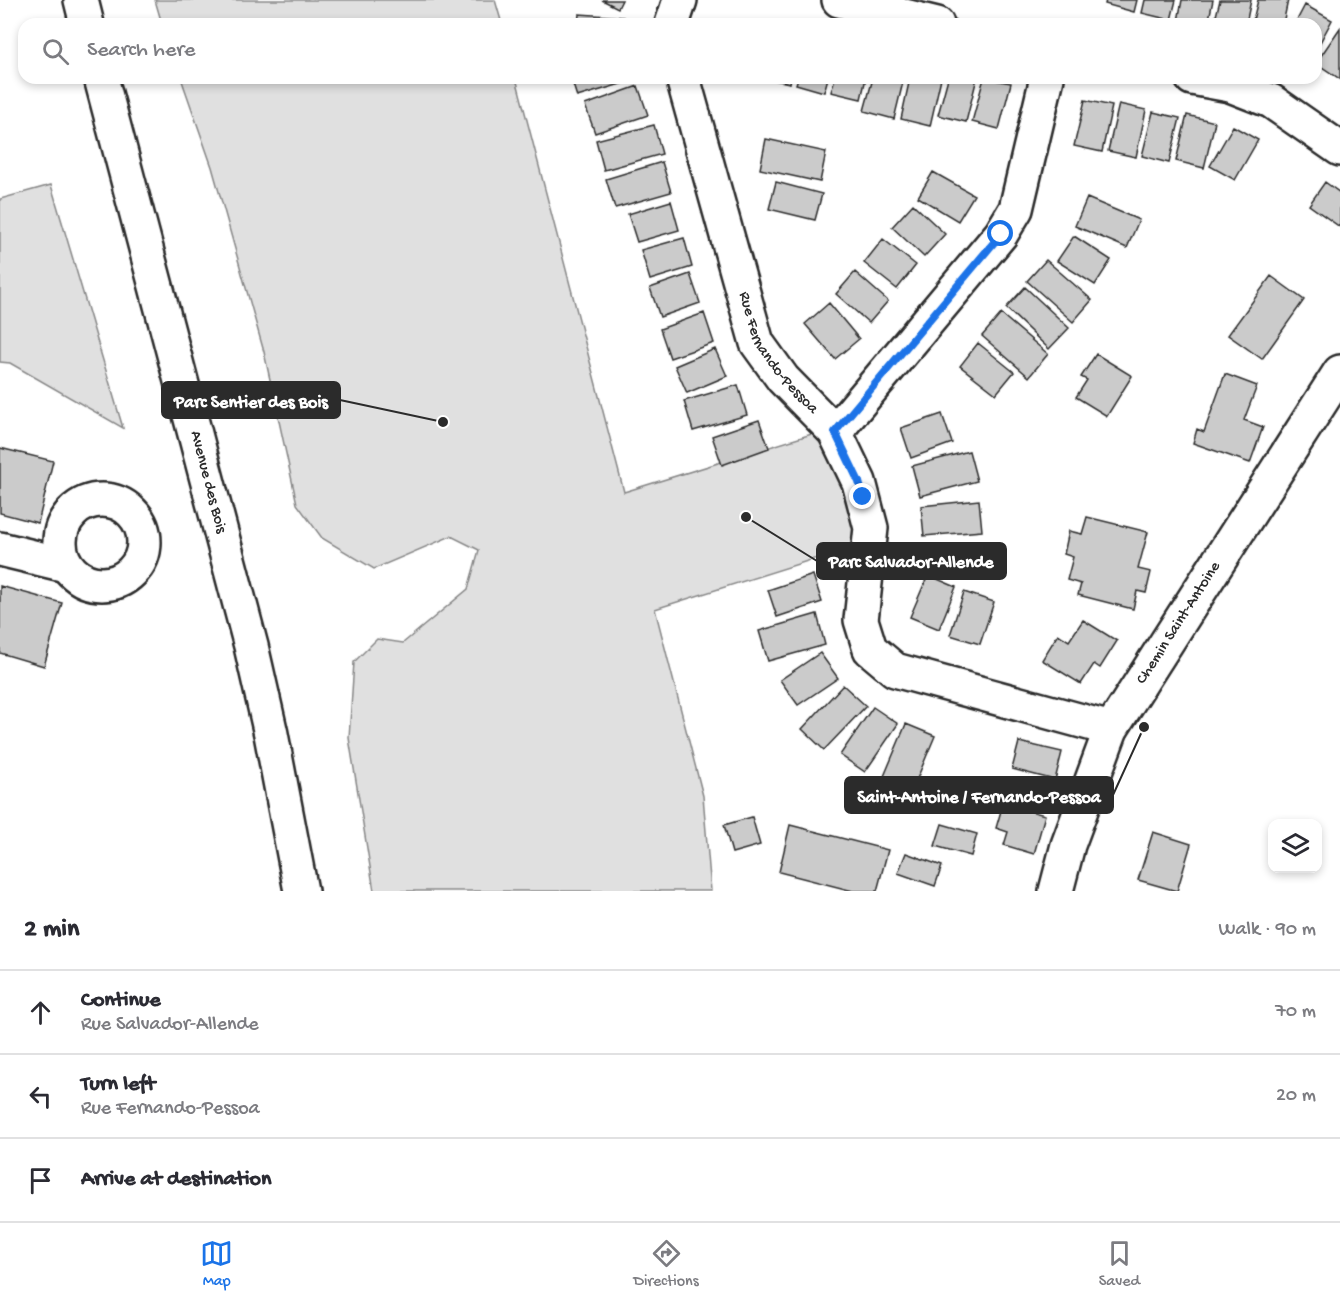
<!DOCTYPE html>
<meta charset="utf-8">
<style>
:root{--surface:#fff;--page:#f7f7f7;--text:#2b2b33;--muted:#7c7c81;--line:#e1e1e2;--accent:#1a73e8}
body{margin:0;font-family:"Gochi Hand",sans-serif;background:var(--page);color:var(--text)}
.controls{position:absolute;right:18px;bottom:18px;display:grid;overflow:hidden;border-radius:12px;box-shadow:0 3px 9px #0003}
.controls button{width:54px;height:54px;display:grid;place-items:center;padding:0;border:0;border-bottom:2px solid var(--line);background:var(--surface);color:var(--text);font:30px sans-serif}
.stop{position:absolute;width:18px;height:18px;margin:-14px;border:4px solid #1a73e8;border-radius:50%;background:#fff}
.stop.end{background:#1a73e8;border-color:#fff;box-shadow:0 2px 6px #0008}
.list{margin:0;padding:0;list-style:none}
h2{display:flex;justify-content:space-between;align-items:center;height:78px;margin:0;padding:0 24px;font-size:26px}
h2 small{font-size:20px;font-weight:400;color:var(--muted)}
.list li{display:grid;grid-template-columns:39px 1fr auto;gap:18px;align-items:center;box-sizing:border-box;height:84px;padding:0 24px;border-top:2px solid var(--line)}
.list b{display:block;font-size:22px;white-space:nowrap}
.list p{margin:0;font-size:20px;white-space:nowrap;color:var(--muted)}
.list em{font-size:20px;font-style:normal;color:var(--muted)}
.icon{flex:none;width:33px;height:33px;fill:none;stroke:currentColor;stroke-width:2;stroke-linecap:round;stroke-linejoin:round}
.map{position:relative;flex:none;width:1340px;height:891px;overflow:hidden}
.search{position:absolute;background:var(--surface);box-shadow:0 3px 9px #0003;left:18px;right:18px;top:18px;height:66px;display:flex;align-items:center;gap:15px;box-sizing:border-box;padding:0 21px;border-radius:18px;color:var(--muted);font-size:22px}
.sheet{height:330px;background:var(--surface)}
nav{display:flex;justify-content:space-around;align-items:center;box-sizing:border-box;height:84px;border-top:2px solid var(--line);background:var(--surface);font-size:16px;color:var(--muted)}
nav a{display:grid;justify-items:center;gap:3px}
nav .on{color:var(--accent)}
.map>svg:first-child{display:block}
.green{fill:#e0e0e0;stroke:#868686;stroke-width:1.5}
.building{fill:#cbcbcb;stroke:#2b2b2b;stroke-width:1.5}
.lines{fill:none;stroke-linecap:round;stroke-linejoin:round}
.minor-casing{stroke:#2b2b2b;stroke-width:38}
.minor{stroke:#fff;stroke-width:33}
.route{stroke:#1a73e8;stroke-width:8}
.labels{text-anchor:middle;dominant-baseline:central;stroke-width:4.5;stroke-linejoin:round;paint-order:stroke}
.street-label{font-size:16px;fill:#2b2b2b;stroke:#fff}
.leader{fill:none;stroke:#2b2b2b;stroke-width:2}
.callout-dot{fill:#2b2b2b;stroke:#fff;stroke-width:2}
.callout{fill:#2b2b2b;stroke:#2b2b2b;stroke-width:2}
.callout-label{font-size:18px;text-anchor:middle;font-weight:bold;fill:#fff}
</style>
<div class="map">
<svg width="1340" height="891" viewBox="0 0 1340 891">
<rect width="100%" height="100%" fill="#fff"/>
<filter id="ink" filterUnits="userSpaceOnUse"><feTurbulence type="fractalNoise" baseFrequency=".0167" numOctaves="2"/><feDisplacementMap in="SourceGraphic" scale="12" xChannelSelector="R" yChannelSelector="G"/><feConvolveMatrix kernelMatrix="1 2 1 2 8 2 1 2 1" color-interpolation-filters="sRGB"/></filter>
<g filter="url(#ink)">
<path class="green" d="M 155,0 L 495,0 L 502,24 L 162,24 Z
M 181,78 L 516,78 L 624,492 L 828,429 L 868,542 L 655,609 L 703,796 L 711,891 L 374,891 L 349,738 L 354,662 L 377,639 L 403,643 L 468,589 L 479,550 L 451,536 L 374,569 L 322,538 L 297,504 L 264,352 L 212,167 Z
M 51,185 L 123,428 L 10,363 L 0,362 L 0,199 Z"/>
<path class="building" d="M 602,0 L 622,0 L 618,8 Z
M 1106,0 L 1137,0 L 1134,12 L 1105,4 Z
M 1145,0 L 1176,0 L 1171,20 L 1142,13 Z
M 1182,0 L 1213,0 L 1208,24 L 1178,21 Z
M 1220,0 L 1251,0 L 1246,24 L 1214,24 Z
M 1258,0 L 1288,0 L 1283,24 L 1252,24 Z
M 1305,5 L 1332,20 L 1316,50 L 1316,24 L 1295,24 Z
M 579,14 L 623,17 L 623,24 L 578,24 Z
M 1340,28 L 1340,79 L 1316,63 Z
M 571,78 L 630,78 L 631,81 L 577,97 Z
M 764,78 L 791,78 L 790,83 Z
M 798,78 L 828,78 L 824,92 L 796,84 Z
M 835,78 L 866,78 L 861,99 L 831,92 Z
M 873,78 L 904,78 L 894,119 L 864,111 Z
M 910,78 L 941,78 L 930,126 L 901,119 Z
M 948,78 L 977,78 L 966,122 L 938,115 Z
M 984,78 L 1011,83 L 999,129 L 972,122 Z
M 638,86 L 648,115 L 595,133 L 585,105 Z
M 1085,100 L 1112,106 L 1102,152 L 1074,146 Z
M 1119,104 L 1146,110 L 1136,157 L 1108,151 Z
M 1153,112 L 1180,118 L 1169,163 L 1142,156 Z
M 1187,115 L 1215,122 L 1204,168 L 1176,161 Z
M 654,125 L 662,154 L 604,170 L 596,140 Z
M 1233,126 L 1258,140 L 1235,180 L 1210,166 Z
M 766,139 L 826,152 L 820,182 L 760,169 Z
M 662,162 L 671,192 L 615,208 L 606,179 Z
M 933,172 L 974,195 L 958,221 L 918,197 Z
M 776,182 L 822,194 L 815,220 L 769,209 Z
M 1325,182 L 1340,193 L 1340,227 L 1309,205 Z
M 1087,198 L 1139,220 L 1127,248 L 1075,226 Z
M 671,201 L 679,230 L 637,242 L 628,214 Z
M 913,204 L 945,234 L 924,257 L 892,227 Z
M 1074,236 L 1111,260 L 1095,285 L 1057,261 Z
M 684,238 L 692,267 L 650,280 L 641,250 Z
M 883,239 L 916,265 L 897,289 L 864,263 Z
M 1046,260 L 1092,300 L 1073,322 L 1027,281 Z
M 855,272 L 888,301 L 869,323 L 836,294 Z
M 690,274 L 700,303 L 660,317 L 650,288 Z
M 1271,276 L 1304,300 L 1262,359 L 1228,335 Z
M 1025,287 L 1069,328 L 1049,349 L 1006,308 Z
M 829,303 L 859,339 L 835,359 L 805,324 Z
M 704,313 L 714,343 L 670,358 L 660,329 Z
M 1001,314 L 1048,354 L 1029,377 L 982,336 Z
M 978,343 L 1014,372 L 996,394 L 960,366 Z
M 715,349 L 727,376 L 687,393 L 675,366 Z
M 1096,354 L 1132,376 L 1107,416 L 1076,397 L 1087,380 L 1081,377 Z
M 1225,374 L 1257,386 L 1244,420 L 1263,427 L 1250,463 L 1193,443 L 1197,429 L 1204,432 Z
M 738,385 L 747,415 L 693,431 L 684,401 Z
M 942,414 L 952,443 L 911,458 L 901,428 Z
M 759,420 L 769,448 L 722,465 L 712,436 Z
M 0,448 L 53,461 L 38,523 L 0,513 Z
M 969,451 L 977,481 L 920,496 L 912,466 Z
M 979,500 L 982,531 L 924,536 L 921,506 Z
M 1087,517 L 1148,532 L 1138,569 L 1151,572 L 1146,593 L 1137,591 L 1133,609 L 1078,595 L 1081,584 L 1067,580 L 1073,557 L 1064,554 L 1069,531 L 1082,534 Z
M 813,575 L 822,602 L 777,617 L 768,590 Z
M 928,575 L 956,587 L 939,629 L 910,617 Z
M 0,586 L 62,603 L 44,666 L 0,653 Z
M 964,592 L 994,602 L 980,644 L 950,635 Z
M 817,614 L 825,645 L 768,661 L 759,631 Z
M 1083,620 L 1117,641 L 1100,668 L 1094,664 L 1081,684 L 1042,660 L 1058,634 L 1069,641 Z
M 820,653 L 838,678 L 798,705 L 780,680 Z
M 843,685 L 866,706 L 824,750 L 802,729 Z
M 873,707 L 898,724 L 865,772 L 840,755 Z
M 906,724 L 935,736 L 911,793 L 882,781 Z
M 1019,742 L 1062,752 L 1055,780 L 1012,769 Z
M 1003,804 L 1045,815 L 1034,854 L 1004,845 L 1008,832 L 996,828 Z
M 752,817 L 760,845 L 732,853 L 724,825 Z
M 942,824 L 977,834 L 971,856 L 935,846 Z
M 790,825 L 888,850 L 877,891 L 853,891 L 779,872 Z
M 1153,832 L 1191,844 L 1177,891 L 1138,880 Z
M 906,853 L 942,866 L 935,886 L 898,873 Z"/>
<g class="lines">
<defs>
<g id="minor">
<path d="M 81,0 L 87,24"/>
<path d="M 839,0 L 937,24"/>
<path d="M 672,24 L 680,0"/>
<path id="s1" d="M 101,78 L 251,646 L 271,734 L 301,891"/>
<path id="s2" d="M 683,78 L 757,343 L 783,379 L 835,432 L 859,482 L 871,528 L 861,620 L 870,649 L 895,670 L 1111,729"/>
<path d="M 1192,78 L 1230,85 L 1271,101 L 1340,149"/>
<path d="M 835,432 L 1001,234 L 1016,209 L 1047,78"/>
<circle cx="102" cy="542" r="42"/>
<path d="M 0,549 L 66,565"/>
<path id="s3" d="M 1056,891 L 1068,845 L 1111,729 L 1340,372"/>
</g>
</defs>
<use href="#minor" class="minor-casing"/>
<use href="#minor" class="minor"/>
</g>
</g>
<g class="lines" filter="url(#ink)">
<path class="route" d="M 863,497 L 859,482 L 835,432 L 1001,234"/>
</g>
<g class="labels">
<g class="street-label">
<text stroke="none"><textPath href="#s2" startOffset="294">Rue Fernando-Pessoa</textPath></text>
<text stroke="none"><textPath href="#s1" startOffset="418">Avenue des Bois</textPath></text>
<text stroke="none"><textPath href="#s3" startOffset="297">Chemin Saint-Antoine</textPath></text>
</g>
</g>
<path class="leader" d="M443 422L340 400M746 517L817 561M1144 727L1113 795"/>
<g class="callout-dot">
<circle cx="443" cy="422" r="6"/>
<circle cx="746" cy="517" r="6"/>
<circle cx="1144" cy="727" r="6"/>
</g>
<g class="callout">
<rect x="162" y="382" width="178" height="36" rx="6"/>
<rect x="817" y="543" width="189" height="36" rx="6"/>
<rect x="845" y="777" width="268" height="36" rx="6"/>
</g>
<g class="callout-label">
<text x="251" y="407">Parc Sentier des Bois</text>
<text x="911" y="567">Parc Salvador-Allende</text>
<text x="979" y="802">Saint-Antoine / Fernando-Pessoa</text>
</g>
</svg>
<div class="controls">
<button><svg class="icon" aria-label="layers" viewBox="0 0 24 24"><path d="M12 4l9 5-9 5-9-5zM3 14l9 5 9-5"/></svg></button>
</div>
<div class="stop" style="left:1001px;top:234px"></div>
<div class="stop end" style="left:863px;top:497px"></div>
<div class="search"><svg class="icon" aria-label="search" viewBox="0 0 24 24"><circle cx="10" cy="10" r="6"/><path d="M15 15l6 6"/></svg>Search here</div>
</div>
<section class="sheet">
<h2>2 min<small>Walk · 90 m</small></h2>
<ul class="list">
<li><svg class="icon" aria-label="ahead" viewBox="0 0 24 24"><path d="M12 20V5M6 11l6-6 6 6"/></svg><div><b>Continue</b><p>Rue Salvador-Allende</p></div><em>70 m</em></li>
<li><svg class="icon" aria-label="left" viewBox="0 0 24 24"><path d="M17 20v-9H6M10 6l-5 5 5 5"/></svg><div><b>Turn left</b><p>Rue Fernando-Pessoa</p></div><em>20 m</em></li>
<li><svg class="icon" aria-label="arrive" viewBox="0 0 24 24"><path d="M6 21V4h12l-3 4 3 4H6"/></svg><div><b>Arrive at destination</b></div></li>
</ul>
</section>
<nav>
<a class="on"><svg class="icon" aria-label="map" viewBox="0 0 24 24"><path d="M3 6l6-2 6 2 6-2v14l-6 2-6-2-6 2zM9 4v14M15 6v14"/></svg>Map</a>
<a><svg class="icon" aria-label="directions" viewBox="0 0 24 24"><path d="M12 3l9 9-9 9-9-9zM9 14v-3h6M13 9l2 2-2 2"/></svg>Directions</a>
<a><svg class="icon" aria-label="saved" viewBox="0 0 24 24"><path d="M7 4h10v16l-5-4-5 4z"/></svg>Saved</a>
</nav>
